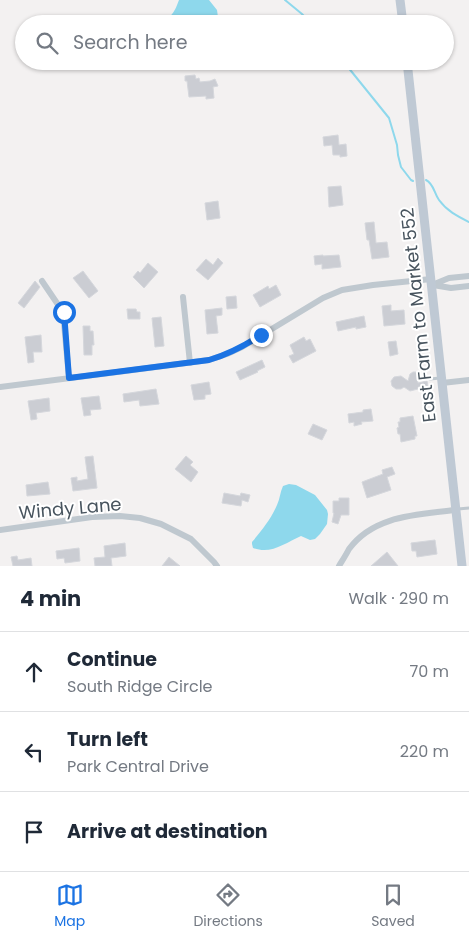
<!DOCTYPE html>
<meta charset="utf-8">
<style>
:root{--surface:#fff;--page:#f2f2f3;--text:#1f2937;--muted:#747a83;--line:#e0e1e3;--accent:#1b73e3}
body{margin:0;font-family:Poppins,sans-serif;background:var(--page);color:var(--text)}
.stop{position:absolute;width:15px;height:15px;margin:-11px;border:4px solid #1b73e3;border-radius:50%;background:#fff}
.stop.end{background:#1b73e3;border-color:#fff;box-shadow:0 1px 5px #0008}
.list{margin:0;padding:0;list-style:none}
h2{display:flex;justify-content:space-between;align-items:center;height:65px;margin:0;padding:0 20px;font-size:21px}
h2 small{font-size:16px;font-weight:400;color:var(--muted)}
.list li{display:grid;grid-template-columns:32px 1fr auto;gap:15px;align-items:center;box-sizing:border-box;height:80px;padding:0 20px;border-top:1px solid var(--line)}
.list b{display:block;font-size:19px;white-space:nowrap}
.list p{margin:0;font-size:16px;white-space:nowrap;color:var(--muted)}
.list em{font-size:16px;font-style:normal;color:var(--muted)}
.icon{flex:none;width:28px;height:28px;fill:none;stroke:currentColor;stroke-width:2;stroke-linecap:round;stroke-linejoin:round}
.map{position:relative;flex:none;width:469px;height:566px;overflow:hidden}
.search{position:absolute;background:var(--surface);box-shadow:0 1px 4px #0004;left:15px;right:15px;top:15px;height:55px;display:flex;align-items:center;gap:12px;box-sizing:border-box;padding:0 18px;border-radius:28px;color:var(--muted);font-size:19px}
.sheet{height:305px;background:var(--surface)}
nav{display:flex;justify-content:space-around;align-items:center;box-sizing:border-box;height:70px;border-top:1px solid var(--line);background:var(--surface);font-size:14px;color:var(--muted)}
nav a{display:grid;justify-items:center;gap:2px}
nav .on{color:var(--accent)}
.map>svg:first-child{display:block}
.water{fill:#8ed8ec}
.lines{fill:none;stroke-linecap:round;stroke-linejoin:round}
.stream{stroke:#8ed8ec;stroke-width:2}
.building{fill:#cbcdd3;stroke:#d5d7dc}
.service{stroke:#bfc8cf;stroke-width:3}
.minor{stroke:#bfc8cf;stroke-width:6}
.secondary{stroke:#bfc9d4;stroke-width:9}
.route{stroke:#1b73e3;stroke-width:6}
.labels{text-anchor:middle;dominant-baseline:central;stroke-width:4;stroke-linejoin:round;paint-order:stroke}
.street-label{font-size:18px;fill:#48545e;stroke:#fff}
</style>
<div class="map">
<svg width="469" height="566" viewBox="0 0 469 566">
<rect width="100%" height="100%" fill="#f3f1f1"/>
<path class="water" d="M 179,0 L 209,0 L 217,10 L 219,24 L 158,24 C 172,15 173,16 179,0 Z
M 289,484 L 296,485 L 315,495 L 327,510 L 328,514 L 327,524 L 320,534 L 315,539 L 310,540 L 301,536 C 285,543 271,555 253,548 L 252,544 L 252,542 C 262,530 271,519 277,505 C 280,499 280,492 283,486 Z"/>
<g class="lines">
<path class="stream" d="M 285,0 L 302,14 L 311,24
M 343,61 L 389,118 L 397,145 L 398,155 L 401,167 L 411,180 L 413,181
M 426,180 C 434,184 434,193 439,200 C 447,211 457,216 469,222"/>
</g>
<path class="building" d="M 195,75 L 196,79 L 199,78 L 200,82 L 210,81 L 215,79 L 218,86 L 213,87 L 214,98 L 206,99 L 206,96 L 189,97 L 187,81 L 185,81 L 185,76 Z
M 338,135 L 339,145 L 346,144 L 347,156 L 340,157 L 340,155 L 333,155 L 332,145 L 324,146 L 323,137 Z
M 341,186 L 343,205 L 329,207 L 328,187 Z
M 218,201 L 220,218 L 207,220 L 205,203 Z
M 374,222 L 376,243 L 387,242 L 389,257 L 372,259 L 369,240 L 367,240 L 365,223 Z
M 323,255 L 323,256 L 339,255 L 341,267 L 322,269 L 322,264 L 315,265 L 314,256 Z
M 218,258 L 223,263 L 208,280 L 196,270 L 206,259 L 213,265 Z
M 148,263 L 158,272 L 144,288 L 133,277 L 138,271 L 140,273 Z
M 83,271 L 98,291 L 89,298 L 73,278 Z
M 35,281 L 40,287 L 24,308 L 18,303 Z
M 276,285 L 281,295 L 260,307 L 253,295 L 268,286 L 269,289 Z
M 236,296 L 237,308 L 227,309 L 226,297 Z
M 391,305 L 391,311 L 404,310 L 405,324 L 384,326 L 382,306 Z
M 222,308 L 222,315 L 216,316 L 218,333 L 207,334 L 205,310 Z
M 127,309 L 136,309 L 137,312 L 140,312 L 140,319 L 128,319 Z
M 364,316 L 366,327 L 356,329 L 356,327 L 338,331 L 336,322 Z
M 161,317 L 164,346 L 155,347 L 152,318 Z
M 83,326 L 90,326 L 90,331 L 93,331 L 94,345 L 92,345 L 92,355 L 84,355 Z
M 41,335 L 42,352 L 33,352 L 34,362 L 28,363 L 25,337 Z
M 304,337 L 306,341 L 310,339 L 316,351 L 293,363 L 289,356 L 294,354 L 290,345 Z
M 396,341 L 398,354 L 390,356 L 388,342 Z
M 262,360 L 265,367 L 257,371 L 258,372 L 240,380 L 236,372 Z
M 413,372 L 418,372 L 418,383 L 427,381 L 428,386 L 418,387 L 418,389 L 410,391 L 404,387 L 401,389 L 396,389 L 392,386 L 391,381 L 394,377 L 401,376 L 408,381 L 410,374 Z
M 209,382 L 211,394 L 205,395 L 205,399 L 194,400 L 191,385 Z
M 156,389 L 159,404 L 140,406 L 139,400 L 124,402 L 123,394 Z
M 99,396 L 101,409 L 90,410 L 91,415 L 84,416 L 81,398 Z
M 49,398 L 50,411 L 36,413 L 37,419 L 31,420 L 28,401 Z
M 371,409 L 373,421 L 361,422 L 362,424 L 354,426 L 354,422 L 349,423 L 348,414 L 363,412 L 363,410 Z
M 413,416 L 417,436 L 415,436 L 415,439 L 401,442 L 400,434 L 398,434 L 397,428 L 399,427 L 398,422 L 400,422 L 400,418 Z
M 313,424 L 327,430 L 322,440 L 308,434 Z
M 93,456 L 97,488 L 73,491 L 71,478 L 77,477 L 77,481 L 88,479 L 85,457 Z
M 186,456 L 193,462 L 190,465 L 198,472 L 191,482 L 175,469 Z
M 392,467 L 395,474 L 387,477 L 391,490 L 367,498 L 362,482 L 383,474 L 382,470 Z
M 48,482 L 50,494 L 27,496 L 26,485 Z
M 224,493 L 240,496 L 241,493 L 250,495 L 248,502 L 242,500 L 241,506 L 222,503 Z
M 339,498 L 349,498 L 349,515 L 341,515 L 338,524 L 332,522 L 334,513 L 333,513 L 333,501 L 339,501 Z
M 435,540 L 437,554 L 417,557 L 416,551 L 412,551 L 411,543 Z
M 125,543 L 126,556 L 111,558 L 112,566 L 95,566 L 94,558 L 105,557 L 104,546 Z
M 79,548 L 80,561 L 65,563 L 64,558 L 57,559 L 56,551 Z
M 387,552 L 398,566 L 371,566 Z
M 17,556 L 18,560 L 31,558 L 32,566 L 13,566 L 11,557 Z
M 169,557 L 180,566 L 162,566 Z"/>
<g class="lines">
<path class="service" d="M 430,379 L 440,378
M 458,509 L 469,508"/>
<path class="minor" d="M 42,281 L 63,312 L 69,378
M 432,285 L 449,278 L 469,276
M 433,285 L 451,288 L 469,286
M 183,297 L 190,363
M 442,383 L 469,380
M 0,387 L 125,371 L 209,360 L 227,354 L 242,347 L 323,298 L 342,290 L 373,285 L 431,279
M 0,530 L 92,517 L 120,516 L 140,518 L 161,524 L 191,539 L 214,562 L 217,566
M 339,566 C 342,561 346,555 349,549 C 374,515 417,515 455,510"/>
<path class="secondary" d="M 400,0 L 403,24
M 407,61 L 462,566"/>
</g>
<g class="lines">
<path class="route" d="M 64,312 L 69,378 L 209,360 C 229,354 244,346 261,335"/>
</g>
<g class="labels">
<g class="street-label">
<text transform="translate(418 315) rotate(-96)">East Farm to Market 552</text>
<text transform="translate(70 508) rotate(-5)">Windy Lane</text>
</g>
</g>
</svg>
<div class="stop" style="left:64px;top:312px"></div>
<div class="stop end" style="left:261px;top:335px"></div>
<div class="search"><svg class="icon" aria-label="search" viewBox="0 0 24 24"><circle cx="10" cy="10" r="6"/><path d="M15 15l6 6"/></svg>Search here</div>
</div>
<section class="sheet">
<h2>4 min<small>Walk · 290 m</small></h2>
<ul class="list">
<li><svg class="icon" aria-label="ahead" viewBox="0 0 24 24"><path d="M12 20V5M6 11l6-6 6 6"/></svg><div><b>Continue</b><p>South Ridge Circle</p></div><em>70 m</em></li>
<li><svg class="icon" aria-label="left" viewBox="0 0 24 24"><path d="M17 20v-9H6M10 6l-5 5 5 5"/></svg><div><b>Turn left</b><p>Park Central Drive</p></div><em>220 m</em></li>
<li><svg class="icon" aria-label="arrive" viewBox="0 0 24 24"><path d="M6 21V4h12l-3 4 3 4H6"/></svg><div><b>Arrive at destination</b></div></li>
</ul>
</section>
<nav>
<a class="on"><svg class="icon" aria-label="map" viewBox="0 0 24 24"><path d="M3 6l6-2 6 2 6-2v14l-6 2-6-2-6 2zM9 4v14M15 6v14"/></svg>Map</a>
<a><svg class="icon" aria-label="directions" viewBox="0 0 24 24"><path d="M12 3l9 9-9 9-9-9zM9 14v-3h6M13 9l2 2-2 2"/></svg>Directions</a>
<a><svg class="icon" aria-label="saved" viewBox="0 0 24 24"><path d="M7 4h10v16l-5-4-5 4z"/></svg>Saved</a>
</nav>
